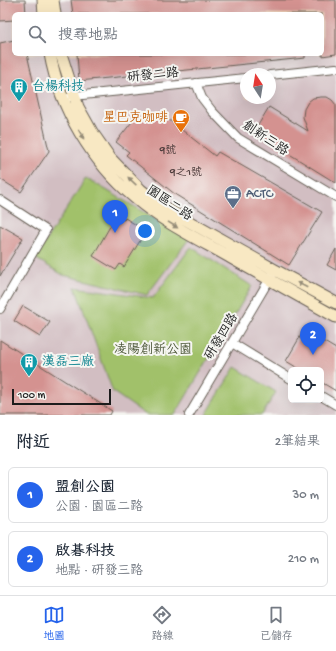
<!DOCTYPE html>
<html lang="zh-TW">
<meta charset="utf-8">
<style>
:root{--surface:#fff;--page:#f2f2f3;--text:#1f2937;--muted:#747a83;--line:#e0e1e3;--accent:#2563eb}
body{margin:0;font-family:"Gochi Hand","LXGW WenKai TC",sans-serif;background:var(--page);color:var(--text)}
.controls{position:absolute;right:12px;bottom:12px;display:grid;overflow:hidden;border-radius:6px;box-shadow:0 4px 16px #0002}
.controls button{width:36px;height:36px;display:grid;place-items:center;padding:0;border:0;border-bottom:1px solid var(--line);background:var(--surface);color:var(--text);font:20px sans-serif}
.compass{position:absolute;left:240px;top:68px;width:36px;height:36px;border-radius:50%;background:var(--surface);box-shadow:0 4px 16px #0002;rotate:348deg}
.scale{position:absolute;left:12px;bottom:10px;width:99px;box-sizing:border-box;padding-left:4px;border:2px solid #1c1c1c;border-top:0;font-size:11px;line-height:14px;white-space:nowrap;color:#1c1c1c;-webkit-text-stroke:3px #f6f6f2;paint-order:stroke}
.you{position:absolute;left:145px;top:231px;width:14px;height:14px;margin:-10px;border:3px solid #fff;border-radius:50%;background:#1a73e8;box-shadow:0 0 0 6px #1a73e833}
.badge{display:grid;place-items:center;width:26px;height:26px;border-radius:50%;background:var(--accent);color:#fff;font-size:13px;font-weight:700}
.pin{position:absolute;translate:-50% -33px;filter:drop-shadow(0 1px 2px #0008)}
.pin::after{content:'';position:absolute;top:21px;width:14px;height:12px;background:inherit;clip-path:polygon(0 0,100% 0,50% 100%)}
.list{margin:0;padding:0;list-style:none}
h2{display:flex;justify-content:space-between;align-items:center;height:52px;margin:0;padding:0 16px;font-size:17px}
h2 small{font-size:13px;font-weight:400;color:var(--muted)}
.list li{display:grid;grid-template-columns:26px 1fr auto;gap:12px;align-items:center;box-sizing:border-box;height:56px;margin:0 8px 8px;padding:0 8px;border:1px solid var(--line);border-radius:6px}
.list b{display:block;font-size:15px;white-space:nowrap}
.list p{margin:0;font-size:13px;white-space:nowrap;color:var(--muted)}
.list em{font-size:13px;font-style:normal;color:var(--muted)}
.icon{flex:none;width:22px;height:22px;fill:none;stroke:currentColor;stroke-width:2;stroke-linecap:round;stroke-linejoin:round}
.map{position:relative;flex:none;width:336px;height:415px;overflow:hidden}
.search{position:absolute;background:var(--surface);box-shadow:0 4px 16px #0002;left:12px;right:12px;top:12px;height:44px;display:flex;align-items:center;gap:10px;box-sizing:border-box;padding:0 14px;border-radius:6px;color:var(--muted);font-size:15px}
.sheet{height:180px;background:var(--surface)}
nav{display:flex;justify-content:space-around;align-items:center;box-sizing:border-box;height:56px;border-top:1px solid var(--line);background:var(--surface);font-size:11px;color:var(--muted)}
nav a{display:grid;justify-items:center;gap:2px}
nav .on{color:var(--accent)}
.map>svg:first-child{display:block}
.industrial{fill:#d2bec2;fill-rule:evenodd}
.green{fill:#a1c16a;stroke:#5e6e43}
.building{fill:#d49290}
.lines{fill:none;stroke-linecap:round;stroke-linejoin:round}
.street-casing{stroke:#675f55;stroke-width:10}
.secondary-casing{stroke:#675f55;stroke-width:13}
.street{stroke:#fff;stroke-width:8}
.secondary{stroke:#f8e8c3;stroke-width:11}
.oneway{fill:#958c78}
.labels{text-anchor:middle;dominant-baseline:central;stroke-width:4;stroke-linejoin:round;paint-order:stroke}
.number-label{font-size:11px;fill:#4a3a39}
.street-label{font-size:13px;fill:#1c1c1c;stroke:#f6f6f2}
.culture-label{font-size:13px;fill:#0d838f;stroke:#f6f6f2;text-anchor:start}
.food-label{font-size:13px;fill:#c56008;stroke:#f6f6f2;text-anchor:end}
.service-label{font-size:13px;fill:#4e5e75;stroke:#f6f6f2;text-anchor:start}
.park-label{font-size:13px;fill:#4b5637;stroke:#f6f6f2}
</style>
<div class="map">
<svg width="336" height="415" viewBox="0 0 336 415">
<rect width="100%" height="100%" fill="#f6f6f2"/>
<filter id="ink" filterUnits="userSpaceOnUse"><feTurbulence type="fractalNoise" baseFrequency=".025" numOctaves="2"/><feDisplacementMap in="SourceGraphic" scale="8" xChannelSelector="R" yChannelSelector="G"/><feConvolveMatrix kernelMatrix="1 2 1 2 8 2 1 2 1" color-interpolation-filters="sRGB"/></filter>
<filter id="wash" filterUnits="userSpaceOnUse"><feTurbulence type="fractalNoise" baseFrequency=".012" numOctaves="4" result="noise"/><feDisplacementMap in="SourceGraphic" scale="16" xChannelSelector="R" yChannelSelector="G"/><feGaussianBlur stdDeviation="0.9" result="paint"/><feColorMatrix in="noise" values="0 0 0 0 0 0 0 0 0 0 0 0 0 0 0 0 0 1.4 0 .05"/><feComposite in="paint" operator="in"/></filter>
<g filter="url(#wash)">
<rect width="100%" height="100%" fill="#f3dcc0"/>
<path class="industrial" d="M 0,0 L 336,0 L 336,415 L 0,415 ZM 14,14 L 322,14 L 322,54 L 14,54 ZM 246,74 L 270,74 L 270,98 L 246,98 ZM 291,370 L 321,370 L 321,400 L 291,400 Z"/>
<path class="green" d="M 86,178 L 189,239 L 147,295 L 63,275 L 35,258 Z
M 191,247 L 252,286 L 175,415 L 146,415 L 113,392 L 75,287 L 153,298 Z
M 235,367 L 276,392 L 262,415 L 206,415 Z"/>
<g id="blocks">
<path class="building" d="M 0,0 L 25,0 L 26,14 L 14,14 L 14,20 L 0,21 Z
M 71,0 L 336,0 L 336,54 L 322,56 L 322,14 L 73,14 Z
M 14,40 L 14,54 L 27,54 L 49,151 L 21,192 L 0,179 L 0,43 Z
M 77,54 L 305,54 L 305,58 L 79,81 Z
M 321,97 L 327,97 L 332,100 L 336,105 L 336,183 L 254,132 L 269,107 L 308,131 L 303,117 L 304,109 L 308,102 L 313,98 Z
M 159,112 L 215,156 L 218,152 L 322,212 L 289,265 L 176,195 L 126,155 L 129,152 L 116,142 L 139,113 L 151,122 Z
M 116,216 L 124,220 L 125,218 L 146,231 L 124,267 L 120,264 L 116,270 L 93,256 Z
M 0,225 L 23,238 L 0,276 Z
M 336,249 L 336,270 L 327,265 Z
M 23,306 L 50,322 L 40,337 L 14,321 Z
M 304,330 L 336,349 L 336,391 L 321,382 L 321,370 L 301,370 L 286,361 Z
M 0,340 L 112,411 L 110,415 L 0,415 Z"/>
</g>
</g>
<g filter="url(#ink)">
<use href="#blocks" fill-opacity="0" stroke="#675f55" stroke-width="1"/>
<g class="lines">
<defs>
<path id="street" d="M 270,75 L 336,68
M 196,83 L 202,98 L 212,111 L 238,138 L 336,197
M 70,97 L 73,96 L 246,78
M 0,200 L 46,230 L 0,309
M 232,343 L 291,379
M 321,396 L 336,405
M 189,415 L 272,275"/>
<path id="secondary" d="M 43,0 L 44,14
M 53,0 L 55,14
M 50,54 C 60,109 92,162 135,198 C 164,223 200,240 233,259 C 267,278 302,298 336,317
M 61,54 L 78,107 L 92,132 L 110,158 L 141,190 L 163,207 L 275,270 L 336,303"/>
</defs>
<use href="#street" class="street-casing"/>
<use href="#secondary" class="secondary-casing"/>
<use href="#street" class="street"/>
<use href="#secondary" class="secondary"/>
</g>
<defs><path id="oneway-solid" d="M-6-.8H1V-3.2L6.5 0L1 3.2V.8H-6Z"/></defs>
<g class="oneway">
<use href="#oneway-solid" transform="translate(81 134) rotate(60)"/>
<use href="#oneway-solid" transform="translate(132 181) rotate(-137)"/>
<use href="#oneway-solid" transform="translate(173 225) rotate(32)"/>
<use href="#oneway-solid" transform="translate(302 285) rotate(-152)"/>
</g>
</g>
<defs>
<symbol id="building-pin" viewBox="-11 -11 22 30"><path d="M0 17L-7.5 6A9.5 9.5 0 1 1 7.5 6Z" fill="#0f9aa8" stroke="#f6f6f2"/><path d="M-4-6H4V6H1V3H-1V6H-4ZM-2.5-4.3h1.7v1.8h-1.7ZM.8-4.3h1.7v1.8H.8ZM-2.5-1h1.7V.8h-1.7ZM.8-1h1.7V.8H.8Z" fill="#fff"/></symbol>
<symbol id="cafe-pin" viewBox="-11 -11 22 30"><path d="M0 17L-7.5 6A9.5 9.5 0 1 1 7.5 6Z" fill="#e8710a" stroke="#f6f6f2"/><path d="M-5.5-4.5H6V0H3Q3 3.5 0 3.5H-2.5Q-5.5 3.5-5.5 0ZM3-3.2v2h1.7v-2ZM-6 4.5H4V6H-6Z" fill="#fff"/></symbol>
<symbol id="office-pin" viewBox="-11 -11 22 30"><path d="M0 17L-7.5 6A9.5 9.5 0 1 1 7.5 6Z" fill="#5c6f8a" stroke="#f6f6f2"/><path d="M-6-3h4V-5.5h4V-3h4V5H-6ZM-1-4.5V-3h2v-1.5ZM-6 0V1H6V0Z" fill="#fff"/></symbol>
</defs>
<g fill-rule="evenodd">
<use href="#building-pin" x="9" y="77" width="20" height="27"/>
<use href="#cafe-pin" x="171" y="108" width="20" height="27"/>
<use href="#office-pin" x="223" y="184" width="20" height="27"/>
<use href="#building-pin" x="19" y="352" width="20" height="27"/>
</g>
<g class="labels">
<g class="number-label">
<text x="168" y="151">9號</text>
<text x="186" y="173">9之1號</text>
</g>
<g class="street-label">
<text transform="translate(153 76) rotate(-6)">研發二路</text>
<text transform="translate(265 139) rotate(34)">創新三路</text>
<text transform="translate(169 204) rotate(34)">園區二路</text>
<text transform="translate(222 337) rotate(-59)">研發四路</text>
</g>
<g class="culture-label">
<text x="32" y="87">台楊科技</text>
<text x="42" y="362">漢磊三廠</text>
</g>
<g class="food-label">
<text x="168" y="118">星巴克咖啡</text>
</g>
<g class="service-label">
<text x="246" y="194">ACTC</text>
</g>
<g class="park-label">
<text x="153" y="350">凌陽創新公園</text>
</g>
</g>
</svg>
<div class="controls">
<button><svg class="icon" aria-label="locate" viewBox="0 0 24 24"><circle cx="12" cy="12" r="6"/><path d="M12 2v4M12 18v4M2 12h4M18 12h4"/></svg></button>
</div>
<svg class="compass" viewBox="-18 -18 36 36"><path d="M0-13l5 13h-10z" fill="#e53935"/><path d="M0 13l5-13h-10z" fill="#747a83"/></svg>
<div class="scale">100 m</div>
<div class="you"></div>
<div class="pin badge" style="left:115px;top:233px">1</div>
<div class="pin badge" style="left:313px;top:355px">2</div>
<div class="search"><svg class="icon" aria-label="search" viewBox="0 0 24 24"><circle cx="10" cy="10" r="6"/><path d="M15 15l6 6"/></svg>搜尋地點</div>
</div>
<section class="sheet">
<h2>附近<small>2筆結果</small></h2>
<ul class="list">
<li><span class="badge">1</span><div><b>盟創公園</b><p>公園 · 園區二路</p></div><em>30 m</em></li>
<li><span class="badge">2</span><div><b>啟碁科技</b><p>地點 · 研發三路</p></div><em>210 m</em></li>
</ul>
</section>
<nav>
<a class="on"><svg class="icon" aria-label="map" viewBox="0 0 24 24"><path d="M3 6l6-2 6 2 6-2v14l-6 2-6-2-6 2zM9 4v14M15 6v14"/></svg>地圖</a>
<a><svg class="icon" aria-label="directions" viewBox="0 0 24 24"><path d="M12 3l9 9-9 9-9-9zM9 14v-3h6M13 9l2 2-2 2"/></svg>路線</a>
<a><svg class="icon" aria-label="saved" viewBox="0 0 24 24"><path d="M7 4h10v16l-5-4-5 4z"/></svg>已儲存</a>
</nav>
